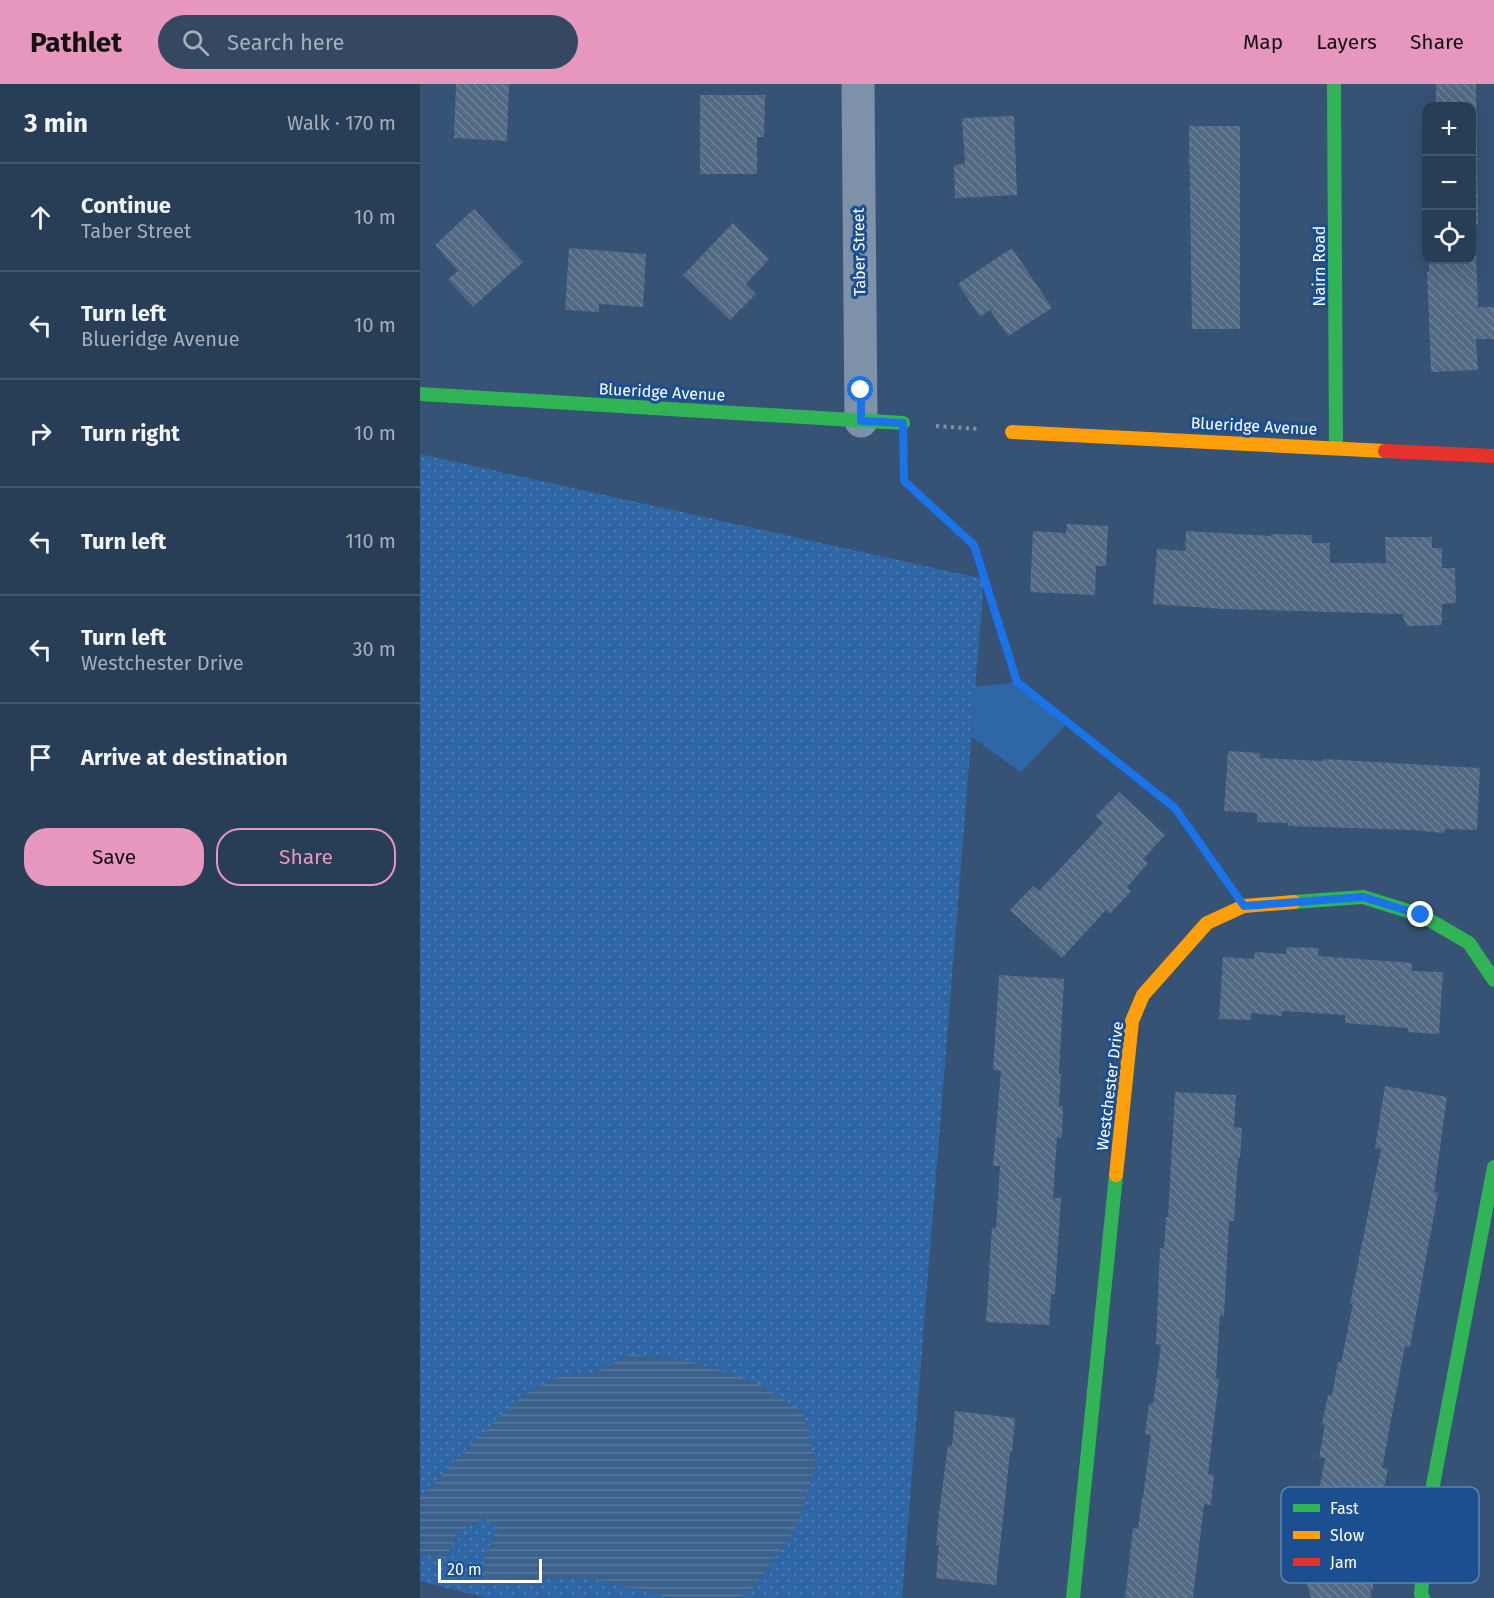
<!DOCTYPE html>
<meta charset="utf-8">
<style>
:root{--surface:#283e57;--page:#344961;--text:#f1f3f6;--muted:#a5aeba;--line:#44576d;--accent:#e797bd}
body{margin:0;font-family:"Fira Sans",sans-serif;background:var(--page);color:var(--text)}
.controls{position:absolute;right:18px;top:18px;display:grid;overflow:hidden;border-radius:12px;box-shadow:0 6px 24px #0002}
.controls button{width:54px;height:54px;display:grid;place-items:center;padding:0;border:0;border-bottom:2px solid var(--line);background:var(--surface);color:var(--text);font:30px sans-serif}
.scale{position:absolute;left:18px;bottom:15px;width:104px;box-sizing:border-box;padding-left:6px;border:3px solid #fff;border-top:0;font-size:16px;line-height:21px;white-space:nowrap;color:#fff;-webkit-text-stroke:4px #1b4f8f;paint-order:stroke}
.stop{position:absolute;width:18px;height:18px;margin:-14px;border:4px solid #1a73e8;border-radius:50%;background:#fff}
.stop.end{background:#1a73e8;border-color:#fff;box-shadow:0 2px 6px #0008}
.list{margin:0;padding:0;list-style:none}
h2{display:flex;justify-content:space-between;align-items:center;height:78px;margin:0;padding:0 24px;font-size:26px}
h2 small{font-size:20px;font-weight:400;color:var(--muted)}
.list li{display:grid;grid-template-columns:39px 1fr auto;gap:18px;align-items:center;box-sizing:border-box;height:108px;padding:0 24px;border-top:2px solid var(--line)}
.list b{display:block;font-size:22px;white-space:nowrap}
.list p{margin:0;font-size:20px;white-space:nowrap;color:var(--muted)}
.list em{font-size:20px;font-style:normal;color:var(--muted)}
.actions{display:flex;gap:12px;padding:18px 24px}
.actions a{flex:1;padding:14px 0;border:2px solid var(--accent);border-radius:24px;text-align:center;font-size:21px;color:var(--accent)}
.actions .main{background:var(--accent);color:#111}
.icon{flex:none;width:33px;height:33px;fill:none;stroke:currentColor;stroke-width:2;stroke-linecap:round;stroke-linejoin:round}
.map{position:relative;flex:none;width:1074px;height:1514px;overflow:hidden}
header{display:flex;align-items:center;gap:36px;box-sizing:border-box;height:84px;padding:0 30px;background:var(--accent);color:#111}
header strong{font-size:28px}
nav{display:flex;gap:33px;margin-inline-start:auto;font-size:21px}
.search{width:420px;height:54px;background:var(--page);display:flex;align-items:center;gap:15px;box-sizing:border-box;padding:0 21px;border-radius:33px;color:var(--muted);font-size:22px}
main{display:flex}
aside{flex:1;background:var(--surface)}
.map>svg:first-child{display:block}
.grass{fill:url(#grass-dots)}
.park{fill:#2f66a5}
.water{fill:url(#water-rules)}
.building{fill:url(#building-back-hatch)}
.lines{fill:none;stroke-linecap:round;stroke-linejoin:round}
.path{stroke:#7d92a8;stroke-width:4;stroke-dasharray:3 4.5;stroke-linecap:butt}
.street{stroke:#7d92a8;stroke-width:33}
.fast{stroke:#30b455;stroke-width:14}
.slow{stroke:#ff9f0a;stroke-width:14}
.jam{stroke:#e5322d;stroke-width:14}
.route{stroke:#1a73e8;stroke-width:8}
.labels{text-anchor:middle;dominant-baseline:central;stroke-width:6;stroke-linejoin:round;paint-order:stroke}
.street-label{font-size:16px;fill:#fff;stroke:#1b4f8f}
.key{fill:#1b4f8f;stroke:#5f84b1;stroke-width:1.5}
.key-label{font-size:16px;fill:#fff}
</style>
<header>
<strong>Pathlet</strong>
<div class="search"><svg class="icon" aria-label="search" viewBox="0 0 24 24"><circle cx="10" cy="10" r="6"/><path d="M15 15l6 6"/></svg>Search here</div>
<nav><a>Map</a><a>Layers</a><a>Share</a></nav>
</header>
<main>
<aside>
<h2>3 min<small>Walk · 170 m</small></h2>
<ul class="list">
<li><svg class="icon" aria-label="ahead" viewBox="0 0 24 24"><path d="M12 20V5M6 11l6-6 6 6"/></svg><div><b>Continue</b><p>Taber Street</p></div><em>10 m</em></li>
<li><svg class="icon" aria-label="left" viewBox="0 0 24 24"><path d="M17 20v-9H6M10 6l-5 5 5 5"/></svg><div><b>Turn left</b><p>Blueridge Avenue</p></div><em>10 m</em></li>
<li><svg class="icon" aria-label="right" viewBox="0 0 24 24"><path d="M7 20v-9h11M14 6l5 5-5 5"/></svg><div><b>Turn right</b></div><em>10 m</em></li>
<li><svg class="icon" aria-label="left" viewBox="0 0 24 24"><path d="M17 20v-9H6M10 6l-5 5 5 5"/></svg><div><b>Turn left</b></div><em>110 m</em></li>
<li><svg class="icon" aria-label="left" viewBox="0 0 24 24"><path d="M17 20v-9H6M10 6l-5 5 5 5"/></svg><div><b>Turn left</b><p>Westchester Drive</p></div><em>30 m</em></li>
<li><svg class="icon" aria-label="arrive" viewBox="0 0 24 24"><path d="M6 21V4h12l-3 4 3 4H6"/></svg><div><b>Arrive at destination</b></div></li>
</ul>
<div class="actions"><a class="main">Save</a><a>Share</a></div>
</aside>
<div class="map">
<svg width="1074" height="1514" viewBox="0 0 1074 1514">
<defs>
<pattern id="grass-dots" width="8" height="8" patternUnits="userSpaceOnUse" patternTransform="scale(1.5)"><rect width="8" height="8" fill="#2f66a5"/><path d="M2 2h.1M6 6h.1" fill="none" stroke="#4e7db2" stroke-width="1.8" stroke-linecap="round"/></pattern>
<pattern id="water-rules" width="6" height="5" patternUnits="userSpaceOnUse" patternTransform="scale(1.5)"><rect width="6" height="5" fill="#3b618d"/><path d="M0 2.5h6" fill="none" stroke="#58799e"/></pattern>
<pattern id="building-back-hatch" width="6" height="6" patternUnits="userSpaceOnUse" patternTransform="scale(1.5)"><rect width="6" height="6" fill="#526984"/><path d="M-1 5l2 2M0 0l6 6M5-1l2 2" fill="none" stroke="#6c8096"/></pattern>
</defs>
<rect width="100%" height="100%" fill="#365274"/>
<path class="grass" d="M 0,370 L 564,495 L 482,1514 L 319,1514 L 334,1503 L 209,1270 L 173,1290 L 142,1291 L 104,1310 L 46,1365 L 0,1414 Z
M 63,1434 L 78,1445 L 64,1472 L 64,1496 L 172,1494 L 252,1514 L 67,1514 L 0,1497 L 0,1470 L 26,1475 L 38,1449 Z"/>
<path class="park" d="M 597,598 L 648,639 L 601,688 L 551,653 L 555,603 Z"/>
<path class="water" d="M 209,1270 L 265,1276 L 334,1297 L 383,1328 L 396,1381 L 375,1446 L 334,1503 L 319,1514 L 252,1514 L 172,1494 L 64,1496 L 64,1472 L 78,1445 L 63,1434 L 38,1449 L 26,1475 L 0,1470 L 0,1414 L 46,1365 L 104,1310 L 142,1291 L 173,1290 Z"/>
<path class="building" d="M 36,0 L 89,0 L 87,57 L 34,54 Z
M 1016,0 L 1056,0 L 1058,140 L 1055,141 L 1058,223 L 1074,223 L 1074,255 L 1056,255 L 1058,286 L 1011,288 L 1007,188 L 1009,188 L 1009,176 L 1052,176 L 1052,22 L 1016,22 Z
M 280,11 L 345,11 L 344,53 L 337,53 L 337,90 L 280,90 Z
M 594,32 L 597,111 L 535,114 L 534,81 L 545,80 L 542,34 Z
M 769,42 L 820,42 L 820,245 L 772,245 Z
M 54,125 L 103,178 L 53,223 L 28,195 L 38,187 L 15,161 Z
M 313,139 L 349,175 L 326,200 L 336,210 L 310,236 L 263,191 Z
M 149,164 L 226,170 L 223,223 L 179,220 L 179,228 L 145,226 Z
M 592,164 L 632,224 L 588,252 L 570,226 L 560,233 L 538,200 Z
M 647,440 L 688,442 L 686,482 L 676,482 L 675,511 L 610,508 L 613,447 L 646,449 Z
M 766,447 L 851,452 L 851,450 L 892,451 L 892,459 L 910,459 L 910,479 L 966,479 L 965,453 L 1012,453 L 1012,464 L 1022,464 L 1022,484 L 1035,484 L 1036,519 L 1022,520 L 1022,541 L 987,542 L 982,530 L 803,525 L 733,520 L 737,465 L 765,467 Z
M 808,667 L 840,669 L 840,674 L 903,677 L 903,675 L 1060,684 L 1057,746 L 1025,745 L 1024,749 L 994,746 L 868,742 L 868,739 L 837,738 L 837,729 L 804,727 Z
M 699,708 L 745,751 L 723,775 L 728,779 L 707,803 L 711,807 L 690,830 L 686,826 L 642,874 L 590,826 L 613,802 L 619,807 L 683,739 L 676,732 Z
M 867,863 L 899,864 L 898,872 L 992,879 L 992,887 L 1023,888 L 1019,950 L 988,948 L 988,944 L 925,939 L 925,931 L 863,927 L 862,932 L 831,929 L 831,936 L 799,935 L 803,873 L 834,875 L 835,868 L 866,870 Z
M 579,891 L 644,895 L 639,990 L 641,990 L 639,1022 L 643,1022 L 642,1054 L 637,1053 L 633,1114 L 641,1114 L 635,1210 L 631,1210 L 629,1241 L 566,1238 L 572,1144 L 576,1144 L 580,1082 L 573,1082 L 581,987 L 573,986 Z
M 965,1002 L 1027,1013 L 1014,1108 L 1018,1109 L 990,1263 L 985,1262 L 962,1384 L 968,1385 L 961,1418 L 899,1406 L 905,1374 L 899,1373 L 905,1341 L 902,1340 L 908,1311 L 912,1311 L 918,1278 L 921,1279 L 933,1219 L 930,1219 L 961,1065 L 955,1064 Z
M 755,1008 L 816,1011 L 814,1043 L 822,1044 L 820,1074 L 818,1074 L 814,1137 L 809,1137 L 804,1232 L 800,1231 L 796,1295 L 799,1295 L 788,1390 L 794,1391 L 791,1421 L 784,1420 L 773,1514 L 705,1514 L 713,1444 L 718,1445 L 722,1413 L 723,1413 L 731,1351 L 725,1350 L 729,1320 L 733,1320 L 741,1261 L 736,1260 L 740,1164 L 744,1165 L 746,1133 L 748,1133 Z
M 535,1327 L 595,1334 L 592,1368 L 590,1368 L 576,1501 L 516,1494 L 519,1461 L 516,1461 L 519,1429 L 528,1361 L 532,1362 Z
M 940,1443 L 954,1506 L 950,1506 L 952,1514 L 891,1514 L 885,1491 L 887,1491 L 879,1460 Z"/>
<g class="lines">
<path class="path" d="M 516,342 L 559,345
M 484,373 L 485,397 L 554,461 L 597,598 L 755,724 L 805,795"/>
<path class="street" d="M 438,0 L 441,337"/>
<path class="fast" d="M 914,0 L 916,363
M 0,310 L 483,339
M 874,818 L 943,813 L 1001,831 L 1049,859 L 1074,896
M 653,1514 L 696,1091
M 1003,1514 L 1001,1510 L 1008,1427 L 1074,1083"/>
<path class="slow" d="M 592,348 L 965,367
M 696,1091 L 712,937 L 723,911 L 787,839 L 824,822 L 874,818"/>
<path class="jam" d="M 965,367 L 1074,372"/>
</g>
<g class="lines">
<path class="route" d="M 441,306 L 441,337 L 483,339 L 484,397 L 554,461 L 597,598 L 755,724 L 824,822 L 943,813 L 1001,831"/>
</g>
<g class="labels">
<g class="street-label">
<text transform="translate(439 168) rotate(-91)">Taber Street</text>
<text transform="translate(899 182) rotate(-90)">Nairn Road</text>
<text transform="translate(242 308) rotate(3)">Blueridge Avenue</text>
<text transform="translate(834 342) rotate(3)">Blueridge Avenue</text>
<text transform="translate(690 1002) rotate(-83)">Westchester Drive</text>
</g>
</g>
<rect x="861" y="1403" width="198" height="96" rx="9" class="key"/>
<rect x="873" y="1420" width="27" height="8" fill="#30b455"/>
<rect x="873" y="1447" width="27" height="8" fill="#ff9f0a"/>
<rect x="873" y="1474" width="27" height="8" fill="#e5322d"/>
<g class="key-label">
<text x="910" y="1430">Fast</text>
<text x="910" y="1457">Slow</text>
<text x="910" y="1484">Jam</text>
</g>
</svg>
<div class="controls">
<button>+</button>
<button>−</button>
<button><svg class="icon" aria-label="locate" viewBox="0 0 24 24"><circle cx="12" cy="12" r="6"/><path d="M12 2v4M12 18v4M2 12h4M18 12h4"/></svg></button>
</div>
<div class="scale">20 m</div>
<div class="stop" style="left:441px;top:306px"></div>
<div class="stop end" style="left:1001px;top:831px"></div>
</div>
</main>
